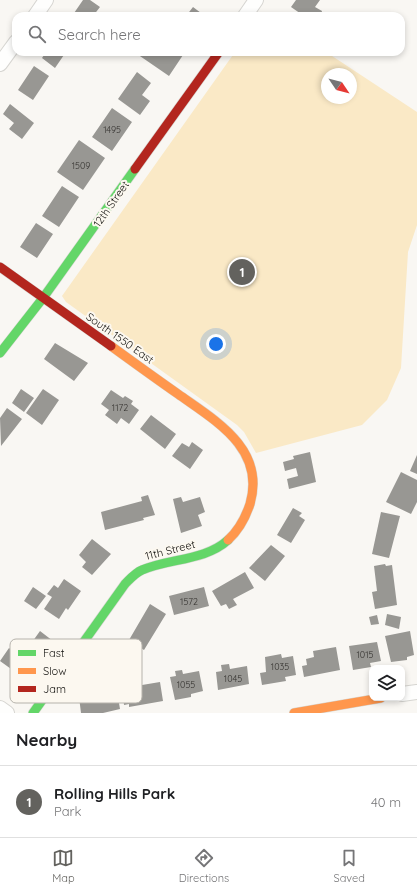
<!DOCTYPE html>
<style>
:root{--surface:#fff;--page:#f2f2f2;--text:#202124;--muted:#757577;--line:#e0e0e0;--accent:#63625e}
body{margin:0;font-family:Quicksand,sans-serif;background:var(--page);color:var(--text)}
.controls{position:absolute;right:12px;bottom:12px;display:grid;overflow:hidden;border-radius:8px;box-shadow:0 2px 6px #0003}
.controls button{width:36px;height:36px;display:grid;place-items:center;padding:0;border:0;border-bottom:1px solid var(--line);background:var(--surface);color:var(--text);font:20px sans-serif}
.compass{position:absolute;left:321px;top:68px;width:36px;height:36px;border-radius:50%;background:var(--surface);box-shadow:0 2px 6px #0003;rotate:125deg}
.you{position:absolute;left:216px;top:344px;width:14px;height:14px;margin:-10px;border:3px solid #fff;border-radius:50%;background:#1a73e8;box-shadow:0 0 0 6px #1a73e833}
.badge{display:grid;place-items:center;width:26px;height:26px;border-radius:50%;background:var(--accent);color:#fff;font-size:13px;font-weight:700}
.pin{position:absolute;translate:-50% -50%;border:2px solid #fff;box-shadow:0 1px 4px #0006}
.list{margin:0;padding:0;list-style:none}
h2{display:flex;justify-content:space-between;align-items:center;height:52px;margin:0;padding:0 16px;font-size:17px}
h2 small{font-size:13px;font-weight:400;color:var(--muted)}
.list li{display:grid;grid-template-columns:26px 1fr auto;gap:12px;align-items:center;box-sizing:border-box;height:72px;padding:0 16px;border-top:1px solid var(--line)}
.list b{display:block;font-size:15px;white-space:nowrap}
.list p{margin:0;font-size:13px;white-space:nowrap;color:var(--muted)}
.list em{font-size:13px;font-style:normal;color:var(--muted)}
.icon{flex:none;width:22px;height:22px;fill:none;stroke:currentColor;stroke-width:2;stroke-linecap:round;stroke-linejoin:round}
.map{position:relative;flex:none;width:417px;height:713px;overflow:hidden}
.search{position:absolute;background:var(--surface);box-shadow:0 2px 6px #0003;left:12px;right:12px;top:12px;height:44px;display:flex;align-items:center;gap:10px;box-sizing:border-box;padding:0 14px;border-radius:12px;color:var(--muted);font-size:15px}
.sheet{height:124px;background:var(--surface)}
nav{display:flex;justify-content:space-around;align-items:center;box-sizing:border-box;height:56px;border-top:1px solid var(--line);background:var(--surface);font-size:11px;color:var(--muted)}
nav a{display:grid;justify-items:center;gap:2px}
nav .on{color:var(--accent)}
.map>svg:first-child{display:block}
.green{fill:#fae9c6;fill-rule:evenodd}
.building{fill:#989793}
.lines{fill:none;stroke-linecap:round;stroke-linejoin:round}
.street-casing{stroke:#d6d5d1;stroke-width:16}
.fast-casing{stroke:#d6d5d1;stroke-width:10}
.slow-casing{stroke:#d6d5d1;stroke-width:10}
.jam-casing{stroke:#d6d5d1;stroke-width:10}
.street{stroke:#fefefd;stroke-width:14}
.fast{stroke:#63d668;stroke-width:9}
.slow{stroke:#ff974d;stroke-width:9}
.jam{stroke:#b3261e;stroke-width:9}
.labels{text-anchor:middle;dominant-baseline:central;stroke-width:4;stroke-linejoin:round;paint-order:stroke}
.number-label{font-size:9px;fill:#34322f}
.street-label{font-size:11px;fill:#12110e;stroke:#fcf8f0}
.key{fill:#fcf8f0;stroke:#b6b3ac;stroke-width:1}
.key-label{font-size:11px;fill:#12110e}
</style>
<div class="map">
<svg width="417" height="713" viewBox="0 0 417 713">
<rect width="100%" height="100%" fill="#f9f7f3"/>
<path class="green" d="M 235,52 L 326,52 L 417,112 L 417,225 L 408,252 L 401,368 L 387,400 L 362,425 L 256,453 L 244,432 L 237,425 L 66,302 L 62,296 ZM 327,74 L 351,74 L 351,98 L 327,98 Z"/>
<path class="building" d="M 83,0 L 90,0 L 100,7 L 93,16 L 72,16 Z
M 296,0 L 320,0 L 315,7 L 322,11 L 321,16 L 304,16 L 291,7 Z
M 193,7 L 205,16 L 186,16 Z
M 46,52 L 66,52 L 55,68 L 42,58 Z
M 138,52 L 179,52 L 183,55 L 169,76 L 137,54 Z
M 34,66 L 49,76 L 33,100 L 18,90 Z
M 137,72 L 151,83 L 142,95 L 150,101 L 140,115 L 118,99 Z
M 10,104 L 34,123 L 22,139 L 9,129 L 14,123 L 3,114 Z
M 112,108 L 132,122 L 112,151 L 92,137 Z
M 79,140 L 105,158 L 83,190 L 57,172 Z
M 62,186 L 79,197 L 59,227 L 42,216 Z
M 36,223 L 53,234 L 37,258 L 20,247 Z
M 55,343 L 88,363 L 74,381 L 44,359 Z
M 21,389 L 34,398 L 24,412 L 12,403 Z
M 43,389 L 59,400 L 42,425 L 26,413 Z
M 111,390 L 123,398 L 125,396 L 133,401 L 131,404 L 139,410 L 129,424 L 121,418 L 117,424 L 105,415 L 109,410 L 101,404 Z
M 7,408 L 22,419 L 1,446 L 0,418 Z
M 151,415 L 176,434 L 165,449 L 140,429 Z
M 192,442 L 203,450 L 190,469 L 172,456 L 182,443 L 189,447 Z
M 310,452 L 316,482 L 289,489 L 287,479 L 298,476 L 296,468 L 285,471 L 283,462 L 294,459 L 293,456 Z
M 417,455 L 417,474 L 410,471 Z
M 401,472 L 417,480 L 417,502 L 411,514 L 386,502 Z
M 148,495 L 155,515 L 143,518 L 144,520 L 105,530 L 101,512 L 142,501 L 141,497 Z
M 181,497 L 183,502 L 200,497 L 205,512 L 198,515 L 202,526 L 181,533 L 173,499 Z
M 293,508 L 302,513 L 299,516 L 305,520 L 291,543 L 277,535 Z
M 381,512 L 400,516 L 389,558 L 372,554 Z
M 92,539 L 111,554 L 92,575 L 82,567 L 86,562 L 79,555 Z
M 271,545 L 285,556 L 265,581 L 249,568 Z
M 385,564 L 386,566 L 392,565 L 397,605 L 375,609 L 372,592 L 377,591 L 374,566 Z
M 245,572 L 254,588 L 233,599 L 237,605 L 229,609 L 226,604 L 221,606 L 212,591 Z
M 64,579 L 81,591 L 68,610 L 66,608 L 59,619 L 44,609 L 52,597 L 47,594 L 54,585 L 58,588 Z
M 33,587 L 46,596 L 36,609 L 24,601 Z
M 204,587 L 209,606 L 174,615 L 169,596 Z
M 150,604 L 166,614 L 144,650 L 129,640 Z
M 387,614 L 401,617 L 399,629 L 385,625 Z
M 377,615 L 379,624 L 371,625 L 369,617 Z
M 40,631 L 53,641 L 44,654 L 30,645 Z
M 410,631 L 414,655 L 407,657 L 407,660 L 391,662 L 385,636 Z
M 21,641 L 30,647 L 24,655 L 36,663 L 25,679 L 0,661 L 9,648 L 13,651 Z
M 377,642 L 381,661 L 370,663 L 371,667 L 353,670 L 349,646 Z
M 336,647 L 340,670 L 304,677 L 302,666 L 307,665 L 306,659 L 314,657 L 313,651 Z
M 281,654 L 282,658 L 293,656 L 296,675 L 285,677 L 286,681 L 262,685 L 260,673 L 266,672 L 265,657 Z
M 229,664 L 230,669 L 247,666 L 249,684 L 218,690 L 216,672 L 222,671 L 221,665 Z
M 182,670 L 183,674 L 199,671 L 203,691 L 191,694 L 191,697 L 175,700 L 170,677 L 176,676 L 175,671 Z
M 141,679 L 142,685 L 160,682 L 163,701 L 129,707 L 129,704 L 124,705 L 123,695 L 127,694 L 126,688 L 131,687 L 130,681 Z
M 117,691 L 120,709 L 103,713 L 81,713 L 79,697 Z"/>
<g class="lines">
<defs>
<path id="street" d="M 35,16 L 46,0
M 245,16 L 256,0
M 0,64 L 16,42
M 402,694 L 417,692
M 0,708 L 7,713"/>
<path id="fast" d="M 0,353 L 43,298 L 135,169
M 33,713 L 125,584 C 130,579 135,573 142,570 C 169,558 205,561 228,540"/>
<path id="slow" d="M 111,346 C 133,362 155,378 178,394 C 216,421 266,449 250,504 C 245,519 239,530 228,540
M 294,713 L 381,698"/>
<path id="jam" d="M 135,169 L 219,52
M 0,267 L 111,346"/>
</defs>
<use href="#street" class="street-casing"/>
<use href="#fast" class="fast-casing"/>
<use href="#slow" class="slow-casing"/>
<use href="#jam" class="jam-casing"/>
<use href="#street" class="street"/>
<use href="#fast" class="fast"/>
<use href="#slow" class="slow"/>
<use href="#jam" class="jam"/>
</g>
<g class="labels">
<g class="number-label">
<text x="112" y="129">1495</text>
<text x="81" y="165">1509</text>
<text x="120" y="407">1172</text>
<text x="189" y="601">1572</text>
<text x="365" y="654">1015</text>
<text x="280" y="666">1035</text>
<text x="233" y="678">1045</text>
<text x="186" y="684">1055</text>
</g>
<g class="street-label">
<text transform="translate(111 204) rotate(-55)">12th Street</text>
<text transform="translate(120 338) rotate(35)">South 1550 East</text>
<text transform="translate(170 550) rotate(-14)">11th Street</text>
</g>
</g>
<rect x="10" y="639" width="132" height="64" rx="6" class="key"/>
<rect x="18" y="650" width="18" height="6" fill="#63d668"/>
<rect x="18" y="668" width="18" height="6" fill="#ff974d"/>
<rect x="18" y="686" width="18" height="6" fill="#b3261e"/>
<g class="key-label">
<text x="43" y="657">Fast</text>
<text x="43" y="675">Slow</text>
<text x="43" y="693">Jam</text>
</g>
</svg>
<div class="controls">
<button><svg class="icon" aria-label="layers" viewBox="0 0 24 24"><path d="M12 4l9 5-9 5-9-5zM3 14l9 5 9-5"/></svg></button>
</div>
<svg class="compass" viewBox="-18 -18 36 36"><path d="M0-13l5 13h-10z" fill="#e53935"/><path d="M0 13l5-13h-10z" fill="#757577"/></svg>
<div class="you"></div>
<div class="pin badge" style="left:242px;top:272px">1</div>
<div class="search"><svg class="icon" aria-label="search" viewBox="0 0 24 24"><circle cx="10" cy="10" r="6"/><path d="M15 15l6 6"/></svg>Search here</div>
</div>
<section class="sheet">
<h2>Nearby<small></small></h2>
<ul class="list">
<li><span class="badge">1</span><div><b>Rolling Hills Park</b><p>Park</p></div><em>40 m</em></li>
</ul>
</section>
<nav>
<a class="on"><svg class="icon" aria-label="map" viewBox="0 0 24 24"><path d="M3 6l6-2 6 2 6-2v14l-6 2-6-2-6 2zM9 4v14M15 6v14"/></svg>Map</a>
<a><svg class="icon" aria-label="directions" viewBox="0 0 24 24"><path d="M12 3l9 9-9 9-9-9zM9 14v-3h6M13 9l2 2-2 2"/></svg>Directions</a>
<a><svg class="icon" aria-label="saved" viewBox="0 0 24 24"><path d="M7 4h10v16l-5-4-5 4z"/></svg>Saved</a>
</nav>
